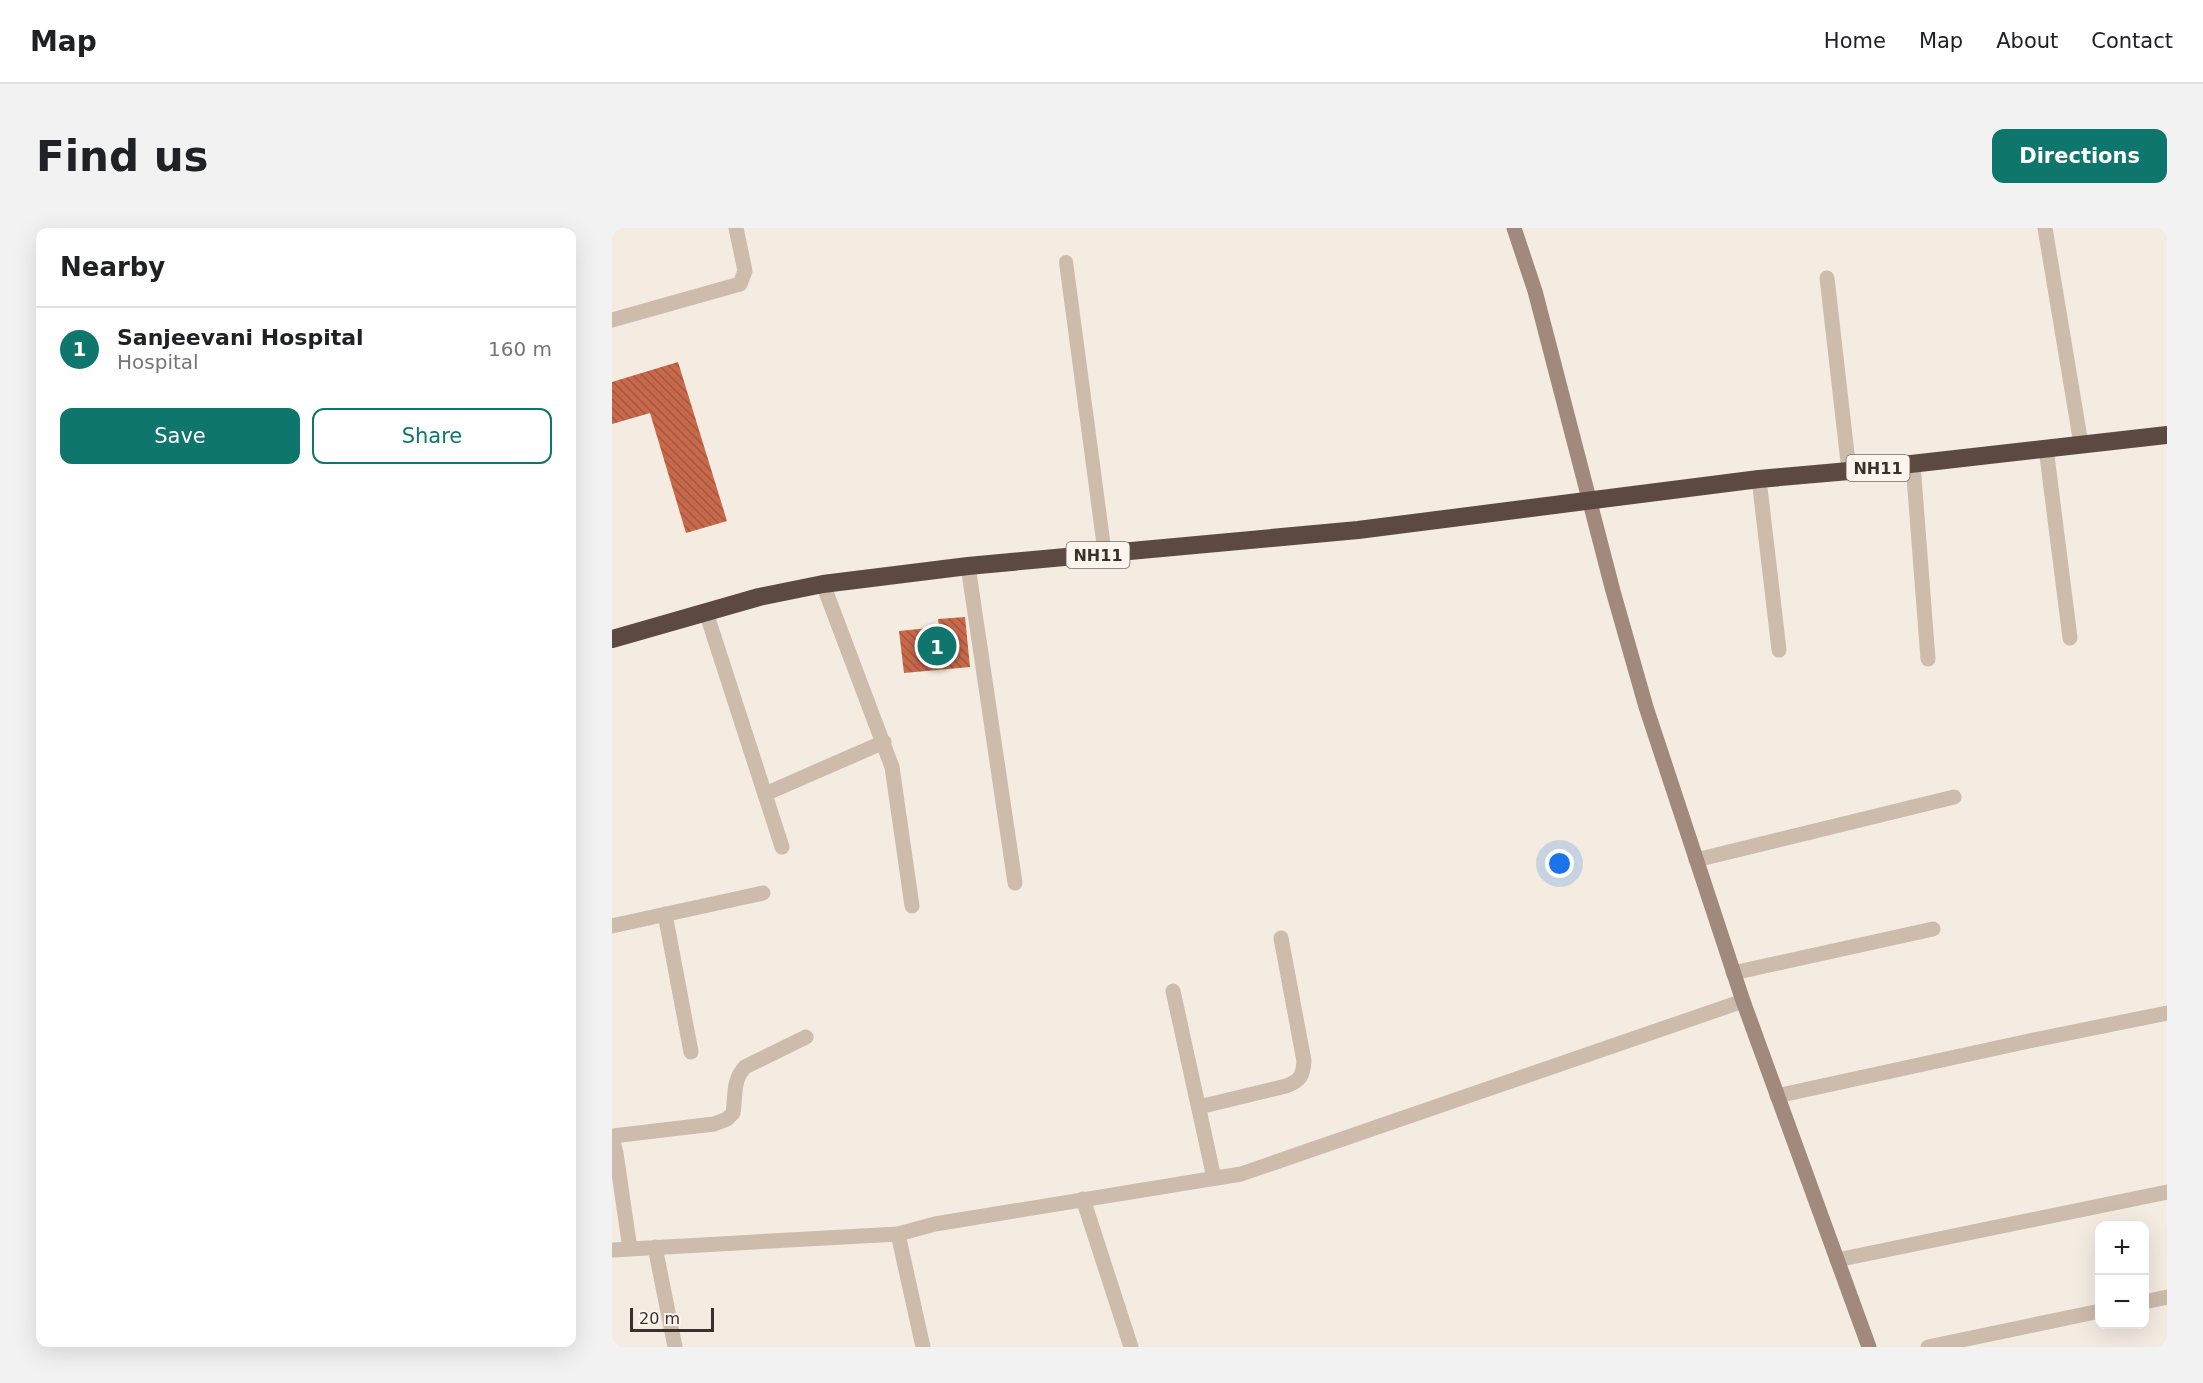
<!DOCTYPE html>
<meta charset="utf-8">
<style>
:root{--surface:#fff;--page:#f2f2f2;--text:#202124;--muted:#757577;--line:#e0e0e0;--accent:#0f766e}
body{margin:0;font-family:"DejaVu Sans",sans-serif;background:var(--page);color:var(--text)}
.controls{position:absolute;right:18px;bottom:18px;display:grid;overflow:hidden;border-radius:12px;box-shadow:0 6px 24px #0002}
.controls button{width:54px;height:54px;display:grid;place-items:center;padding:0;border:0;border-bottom:2px solid var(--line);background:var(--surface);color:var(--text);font:30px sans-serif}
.scale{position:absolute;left:18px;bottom:15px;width:84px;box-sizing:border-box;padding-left:6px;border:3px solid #3b302b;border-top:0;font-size:16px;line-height:21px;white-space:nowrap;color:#3b302b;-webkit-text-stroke:4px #fbf5ee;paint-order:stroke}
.you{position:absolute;left:948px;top:636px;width:21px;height:21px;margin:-15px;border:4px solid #fff;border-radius:50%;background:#1a73e8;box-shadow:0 0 0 9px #1a73e833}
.badge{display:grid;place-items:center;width:39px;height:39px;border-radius:50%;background:var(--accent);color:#fff;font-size:20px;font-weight:700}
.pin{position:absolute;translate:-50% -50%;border:3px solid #fff;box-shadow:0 2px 6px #0006}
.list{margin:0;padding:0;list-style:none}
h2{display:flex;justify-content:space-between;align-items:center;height:78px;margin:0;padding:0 24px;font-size:26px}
h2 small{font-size:20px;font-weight:400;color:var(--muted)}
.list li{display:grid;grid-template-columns:39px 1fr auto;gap:18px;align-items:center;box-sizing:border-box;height:84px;padding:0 24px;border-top:2px solid var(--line)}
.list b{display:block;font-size:22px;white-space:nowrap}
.list p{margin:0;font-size:20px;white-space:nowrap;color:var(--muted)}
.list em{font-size:20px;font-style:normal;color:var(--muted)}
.actions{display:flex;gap:12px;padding:18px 24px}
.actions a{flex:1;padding:14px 0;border:2px solid var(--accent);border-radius:12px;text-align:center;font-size:21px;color:var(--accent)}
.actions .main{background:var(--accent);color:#fff}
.map{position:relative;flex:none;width:1555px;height:1119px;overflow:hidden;border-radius:12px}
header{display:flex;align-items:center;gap:36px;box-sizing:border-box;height:84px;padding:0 30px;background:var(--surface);border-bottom:2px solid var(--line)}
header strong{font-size:28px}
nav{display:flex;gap:33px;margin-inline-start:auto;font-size:21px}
.intro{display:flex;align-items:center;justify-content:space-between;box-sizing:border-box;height:144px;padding:0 36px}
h1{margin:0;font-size:42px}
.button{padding:15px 27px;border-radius:12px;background:var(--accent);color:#fff;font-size:21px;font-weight:700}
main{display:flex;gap:36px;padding:0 36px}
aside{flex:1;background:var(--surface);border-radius:12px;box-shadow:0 6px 24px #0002}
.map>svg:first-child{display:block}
.building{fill:url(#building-back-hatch)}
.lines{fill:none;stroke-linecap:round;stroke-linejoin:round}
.lane{stroke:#cdbbac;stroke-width:14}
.street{stroke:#cdbbac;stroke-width:15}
.secondary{stroke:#a18a7d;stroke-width:15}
.highway{stroke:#5c4a42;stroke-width:18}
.labels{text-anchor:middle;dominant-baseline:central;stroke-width:6;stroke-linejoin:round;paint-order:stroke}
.shield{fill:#fbf5ee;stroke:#756b66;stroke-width:1.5}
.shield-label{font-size:16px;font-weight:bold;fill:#3b302b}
</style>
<header>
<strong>Map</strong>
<nav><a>Home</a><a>Map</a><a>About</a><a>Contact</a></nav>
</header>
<div class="intro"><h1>Find us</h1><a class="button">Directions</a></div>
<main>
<aside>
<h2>Nearby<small></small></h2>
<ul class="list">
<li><span class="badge">1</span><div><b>Sanjeevani Hospital</b><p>Hospital</p></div><em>160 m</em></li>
</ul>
<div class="actions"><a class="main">Save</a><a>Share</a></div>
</aside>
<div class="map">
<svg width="1555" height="1119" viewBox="0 0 1555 1119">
<defs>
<pattern id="building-back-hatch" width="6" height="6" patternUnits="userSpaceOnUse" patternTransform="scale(1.5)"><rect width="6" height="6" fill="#c8694b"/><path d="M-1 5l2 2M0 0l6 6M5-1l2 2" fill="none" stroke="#a4573f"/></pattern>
</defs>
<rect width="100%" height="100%" fill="#f4ebe1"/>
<path class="building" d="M 66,134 L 115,293 L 74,305 L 38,185 L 0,196 L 0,154 Z
M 353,389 L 358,439 L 292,445 L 287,403 L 327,399 L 326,391 Z"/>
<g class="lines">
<path class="lane" d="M 454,34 L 493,327"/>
<path class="street" d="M 1433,0 L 1469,216
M 1215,50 L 1237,243
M 0,92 L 128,56 L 133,43 L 124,0
M 1434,220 L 1458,410
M 1301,236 L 1316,431
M 1147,251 L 1167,422
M 356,338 L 403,655
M 211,356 L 280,539 L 300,678
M 94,384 L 170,619
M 153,566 L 272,514
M 1084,632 L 1342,569
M 53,686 L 79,824
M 0,698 L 151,665
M 1121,745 L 1321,701
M 561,763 L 602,950
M 1165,868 L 1417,813 L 1555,785
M 587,879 L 674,858 C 688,853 691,848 692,833 L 669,710
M 0,908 L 102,896 L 115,891 L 121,885 C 124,868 120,853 133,839 L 194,809
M 0,909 L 4,925 L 18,1021
M 471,971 L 519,1119
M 43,1019 L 63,1119
M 0,1022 L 286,1006
M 1225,1032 L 1555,964
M 1532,1074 L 1555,1069
M 311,1119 L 286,1006 L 323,996 L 629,946 L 1131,773
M 1316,1119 L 1488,1083"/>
<path class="secondary" d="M 902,0 L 923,63 L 1001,363 L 1034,479 L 1131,773 L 1257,1119"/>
<path class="highway" d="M 0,411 L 147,369 L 211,356 L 356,338 L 746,302 L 1147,251 L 1237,243 L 1555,207"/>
</g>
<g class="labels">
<g class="shield">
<rect x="1234.5" y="227" width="63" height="26" rx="4.5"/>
<rect x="454.5" y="314" width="63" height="26" rx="4.5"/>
</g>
<g class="shield-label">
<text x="1266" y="240">NH11</text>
<text x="486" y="327">NH11</text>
</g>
</g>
</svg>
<div class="controls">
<button>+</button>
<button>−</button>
</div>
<div class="scale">20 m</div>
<div class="you"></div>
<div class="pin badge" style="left:325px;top:418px">1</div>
</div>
</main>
